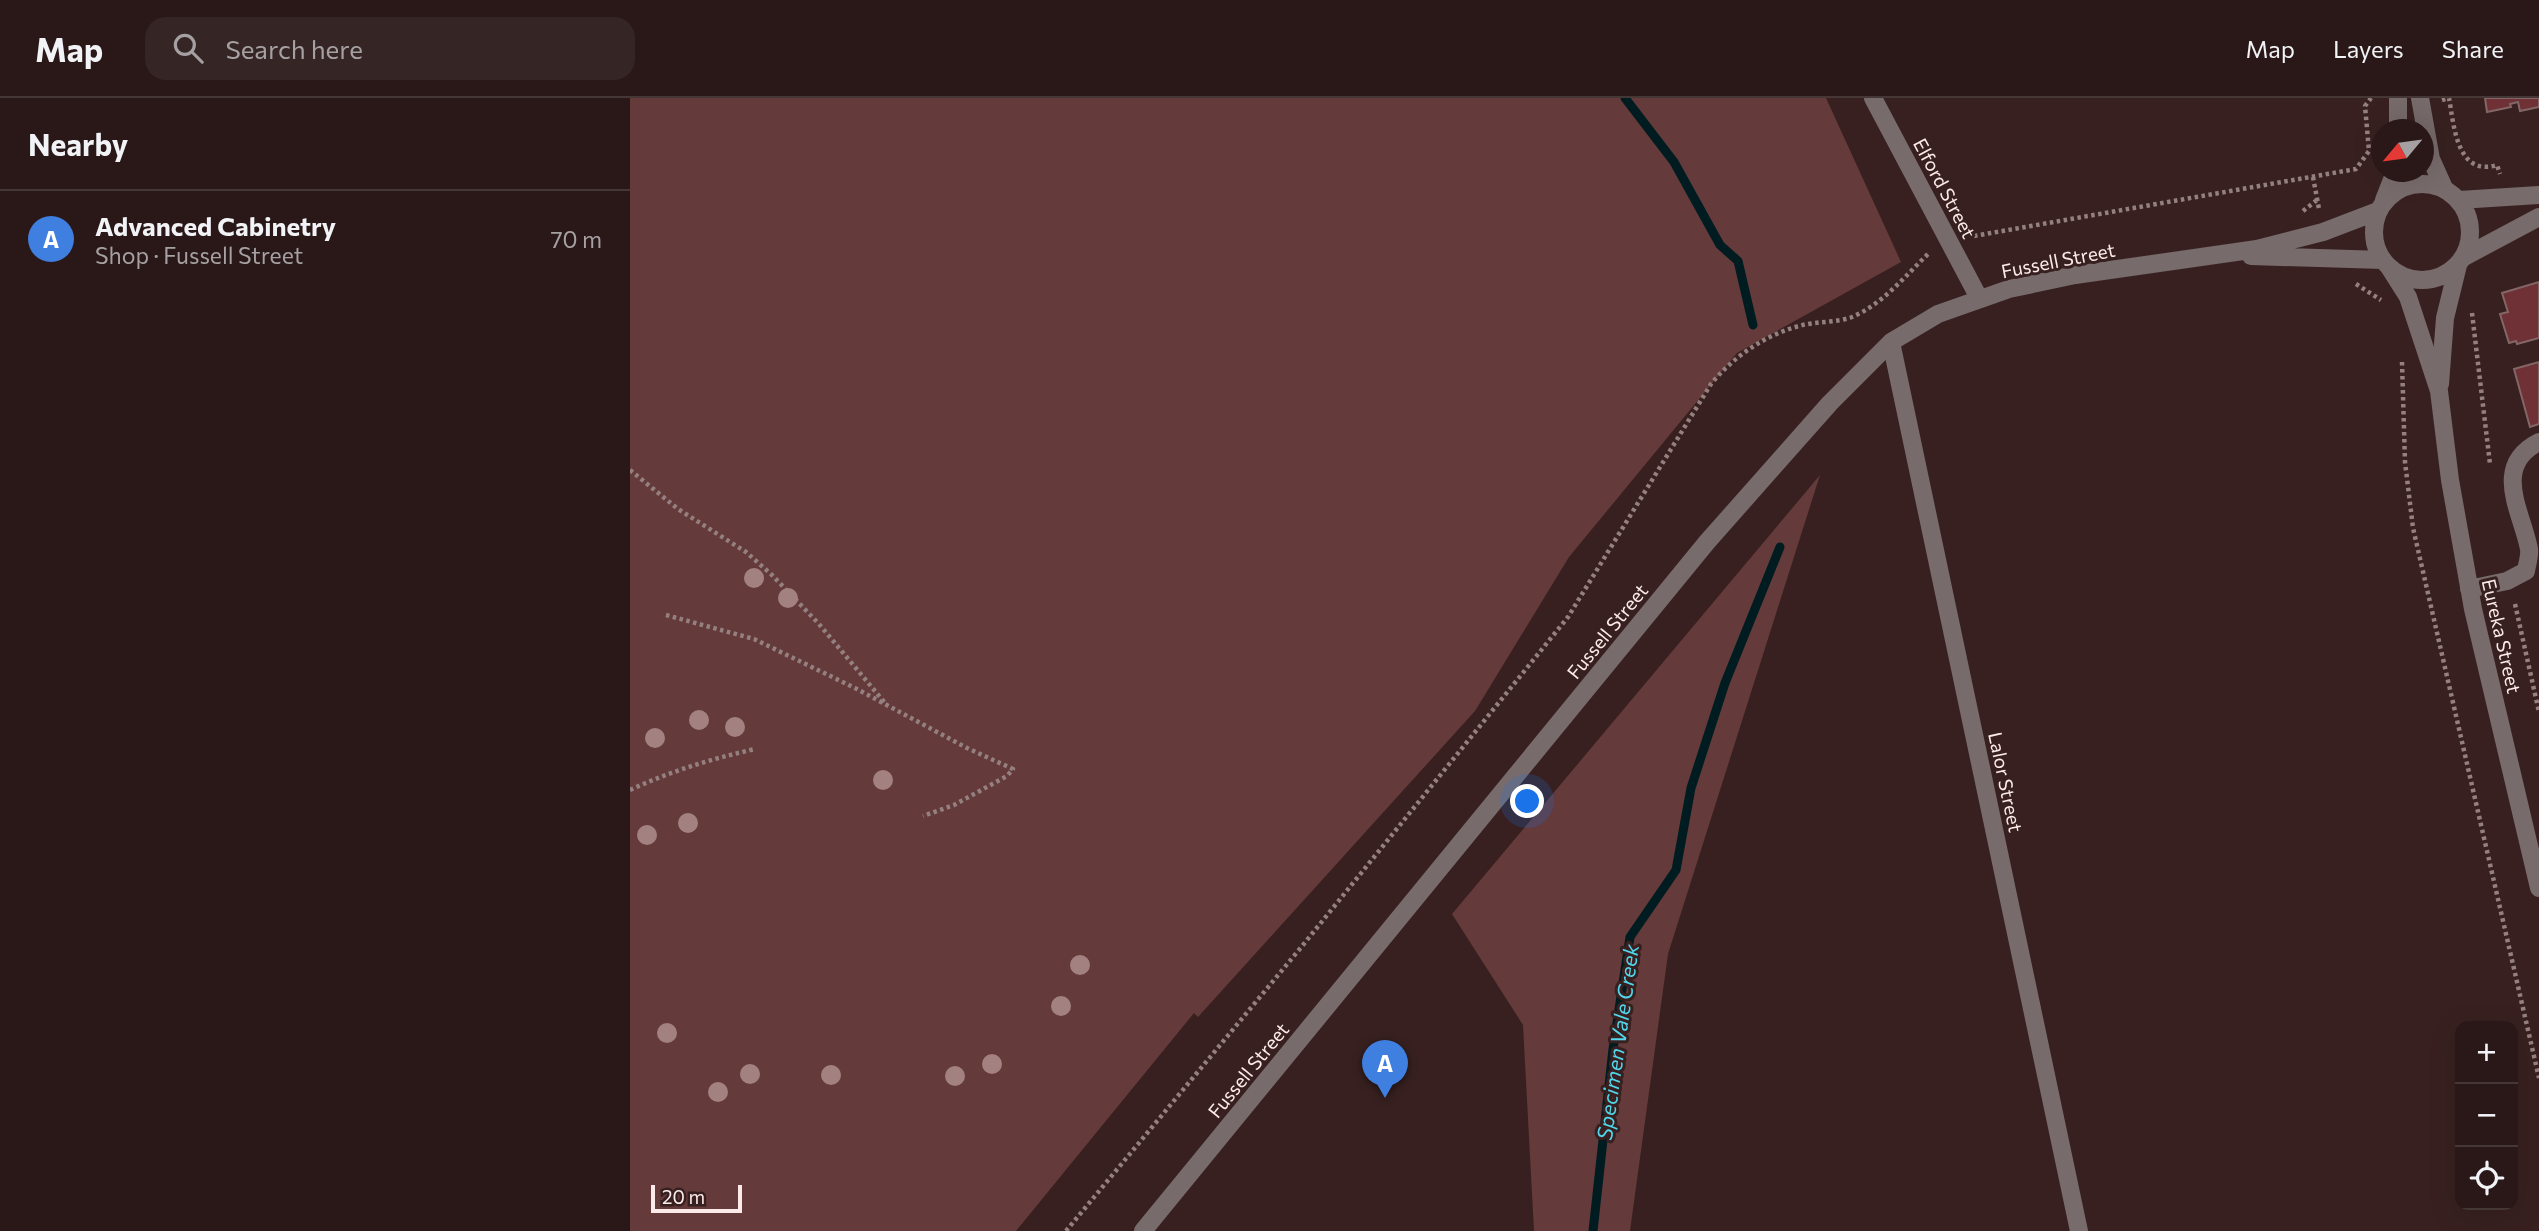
<!DOCTYPE html>
<meta charset="utf-8">
<style>
:root{--surface:#2a1818;--page:#362525;--text:#f1f3f6;--muted:#a5a0a2;--line:#463737;--accent:#53cadc}
body{margin:0;font-family:Commissioner,sans-serif;background:var(--page);color:var(--text)}
.controls{position:absolute;right:21px;bottom:21px;display:grid;overflow:hidden;border-radius:14px;box-shadow:0 7px 28px #0002}
.controls button{width:63px;height:63px;display:grid;place-items:center;padding:0;border:0;border-bottom:2px solid var(--line);background:var(--surface);color:var(--text);font:35px sans-serif}
.compass{position:absolute;left:1741px;top:21px;width:63px;height:63px;border-radius:50%;background:var(--surface);box-shadow:0 7px 28px #0002;rotate:241deg}
.scale{position:absolute;left:21px;bottom:18px;width:91px;box-sizing:border-box;padding-left:7px;border:4px solid #fcebea;border-top:0;font-size:19px;line-height:24px;white-space:nowrap;color:#fcebea;-webkit-text-stroke:5px #382020;paint-order:stroke}
.you{position:absolute;left:898px;top:704px;width:24px;height:24px;margin:-18px;border:5px solid #fff;border-radius:50%;background:#1a73e8;box-shadow:0 0 0 10px #1a73e833}
.badge{display:grid;place-items:center;width:46px;height:46px;border-radius:50%;background:var(--accent);color:#fff;font-size:23px;font-weight:700}
.pin{position:absolute;translate:-50% -58px;filter:drop-shadow(0 2px 4px #0008)}
.pin::after{content:'';position:absolute;top:37px;width:24px;height:21px;background:inherit;clip-path:polygon(0 0,100% 0,50% 100%)}
.list{margin:0;padding:0;list-style:none}
h2{display:flex;justify-content:space-between;align-items:center;height:91px;margin:0;padding:0 28px;font-size:30px}
h2 small{font-size:23px;font-weight:400;color:var(--muted)}
.list li{display:grid;grid-template-columns:46px 1fr auto;gap:21px;align-items:center;box-sizing:border-box;height:98px;padding:0 28px;border-top:2px solid var(--line)}
.list b{display:block;font-size:26px;white-space:nowrap}
.list p{margin:0;font-size:23px;white-space:nowrap;color:var(--muted)}
.list em{font-size:23px;font-style:normal;color:var(--muted)}
.icon{flex:none;width:38px;height:38px;fill:none;stroke:currentColor;stroke-width:2;stroke-linecap:round;stroke-linejoin:round}
.map{position:relative;flex:none;width:1909px;height:1133px;overflow:hidden}
header{display:flex;align-items:center;gap:42px;box-sizing:border-box;height:98px;padding:0 35px;background:var(--surface);border-bottom:2px solid var(--line)}
header strong{font-size:33px}
nav{display:flex;gap:38px;margin-inline-start:auto;font-size:24px}
.search{width:490px;height:63px;background:var(--page);display:flex;align-items:center;gap:18px;box-sizing:border-box;padding:0 24px;border-radius:21px;color:var(--muted);font-size:26px}
main{display:flex}
aside{flex:1;background:var(--surface)}
.map>svg:first-child{display:block}
.green{fill:#643a3b}
.lines{fill:none;stroke-linecap:round;stroke-linejoin:round}
.stream{stroke:#001c20;stroke-width:9}
.building{fill:#6f3135;stroke:#836666;stroke-width:2}
.path{stroke:#958080;stroke-width:4.5;stroke-dasharray:3.5 3.5;stroke-linecap:butt}
.minor{stroke:#786b6b;stroke-width:18}
.tree{fill:#a38181}
.labels{text-anchor:middle;dominant-baseline:central;stroke-width:6;stroke-linejoin:round;paint-order:stroke}
.street-label{font-size:19px;fill:#fcebea;stroke:#382020}
.water-label{font-size:21px;font-style:italic;fill:#50d7eb;stroke:#382020}
</style>
<header>
<strong>Map</strong>
<div class="search"><svg class="icon" aria-label="search" viewBox="0 0 24 24"><circle cx="10" cy="10" r="6"/><path d="M15 15l6 6"/></svg>Search here</div>
<nav><a>Map</a><a>Layers</a><a>Share</a></nav>
</header>
<main>
<aside>
<h2>Nearby<small></small></h2>
<ul class="list">
<li><span class="badge" style="background:#3f7fe0">A</span><div><b>Advanced Cabinetry</b><p>Shop · Fussell Street</p></div><em>70 m</em></li>
</ul>
</aside>
<div class="map">
<svg width="1909" height="1133" viewBox="0 0 1909 1133">
<rect width="100%" height="100%" fill="#382020"/>
<path class="green" d="M 0,0 L 1196,0 L 1271,164 L 1107,255 L 939,459 L 845,613 L 568,919 L 564,915 L 386,1133 L 0,1133 Z
M 1190,377 L 1038,856 L 1000,1133 L 904,1133 L 893,927 L 822,816 Z"/>
<g class="lines">
<path class="stream" d="M 995,0 L 1044,64 L 1090,147 L 1108,163 L 1123,227
M 963,1133 L 983,951 L 1000,839 L 1046,772 L 1061,690 L 1095,585 L 1150,449"/>
</g>
<path class="building" d="M 1855,0 L 1909,0 L 1909,9 L 1890,13 L 1888,4 L 1880,6 L 1881,9 L 1857,14 Z
M 1909,184 L 1909,240 L 1887,246 L 1886,243 L 1879,245 L 1870,216 L 1878,214 L 1872,195 Z
M 1909,264 L 1909,326 L 1900,329 L 1884,271 Z"/>
<g class="lines">
<path class="path" d="M 1812,2 L 1819,0 C 1824,28 1827,79 1867,67 L 1870,76
M 1683,79 L 1689,111
M 1673,113 L 1687,102
M 1344,138 L 1726,71 L 1739,53 L 1735,8 L 1741,0
M 1726,186 L 1751,202
M 1842,215 L 1860,366
M 1772,264 L 1775,364 L 1783,430 L 1909,980
M 0,372 L 48,411 L 116,454 L 142,477 L 189,526 L 255,605
M 1885,506 L 1909,614
M 36,517 L 124,541 L 225,590 L 337,650 L 383,671 L 377,678 L 324,707 L 293,718
M 0,692 C 41,673 81,661 125,651
M 436,1133 L 673,847 L 938,519 L 1081,286 C 1103,259 1135,237 1169,228 C 1186,223 1206,225 1222,219 C 1253,206 1276,177 1300,154"/>
<path class="minor" d="M 1243,0 L 1349,200
M 1768,0 L 1768,32
M 1790,0 L 1801,61 L 1814,90
M1744 134a48 48 0 1 1 96 0a48 48 0 1 1-96 0Z
M 1754,102 L 1765,74
M 1829,102 L 1909,97
M 1621,158 L 1753,162
M 1834,159 L 1909,119
M 1759,169 L 1778,199 L 1809,293 L 1820,382 L 1843,511 L 1909,790
M 1261,244 L 1449,1133
M 1810,286 L 1815,220 L 1828,167
M 1839,491 L 1877,483 L 1896,473 C 1897,466 1900,458 1899,451 C 1892,414 1861,368 1909,344
M 513,1133 L 1077,444 L 1200,305 L 1261,244 L 1308,216 L 1379,191 L 1445,177 L 1627,151 L 1693,134 L 1748,113"/>
</g>
<g class="tree">
<circle cx="124" cy="480" r="10"/>
<circle cx="158" cy="500" r="10"/>
<circle cx="69" cy="622" r="10"/>
<circle cx="105" cy="629" r="10"/>
<circle cx="25" cy="640" r="10"/>
<circle cx="253" cy="682" r="10"/>
<circle cx="58" cy="725" r="10"/>
<circle cx="17" cy="737" r="10"/>
<circle cx="450" cy="867" r="10"/>
<circle cx="431" cy="908" r="10"/>
<circle cx="37" cy="935" r="10"/>
<circle cx="362" cy="966" r="10"/>
<circle cx="120" cy="976" r="10"/>
<circle cx="201" cy="977" r="10"/>
<circle cx="325" cy="978" r="10"/>
<circle cx="88" cy="994" r="10"/>
</g>
<g class="labels">
<g class="street-label">
<text transform="translate(1315 90) rotate(62)">Elford Street</text>
<text transform="translate(1428 162) rotate(-11)">Fussell Street</text>
<text transform="translate(977 533) rotate(-51)">Fussell Street</text>
<text transform="translate(1872 538) rotate(77)">Eureka Street</text>
<text transform="translate(1376 684) rotate(78)">Lalor Street</text>
<text transform="translate(618 972) rotate(-51)">Fussell Street</text>
</g>
<g class="water-label">
<text transform="translate(987 944) rotate(-82)">Specimen Vale Creek</text>
</g>
</g>
</svg>
<div class="controls">
<button>+</button>
<button>−</button>
<button><svg class="icon" aria-label="locate" viewBox="0 0 24 24"><circle cx="12" cy="12" r="6"/><path d="M12 2v4M12 18v4M2 12h4M18 12h4"/></svg></button>
</div>
<svg class="compass" viewBox="-18 -18 36 36"><path d="M0-13l5 13h-10z" fill="#e53935"/><path d="M0 13l5-13h-10z" fill="#a5a0a2"/></svg>
<div class="scale">20 m</div>
<div class="you"></div>
<div class="pin badge" style="left:755px;top:1000px;background:#3f7fe0">A</div>
</div>
</main>
